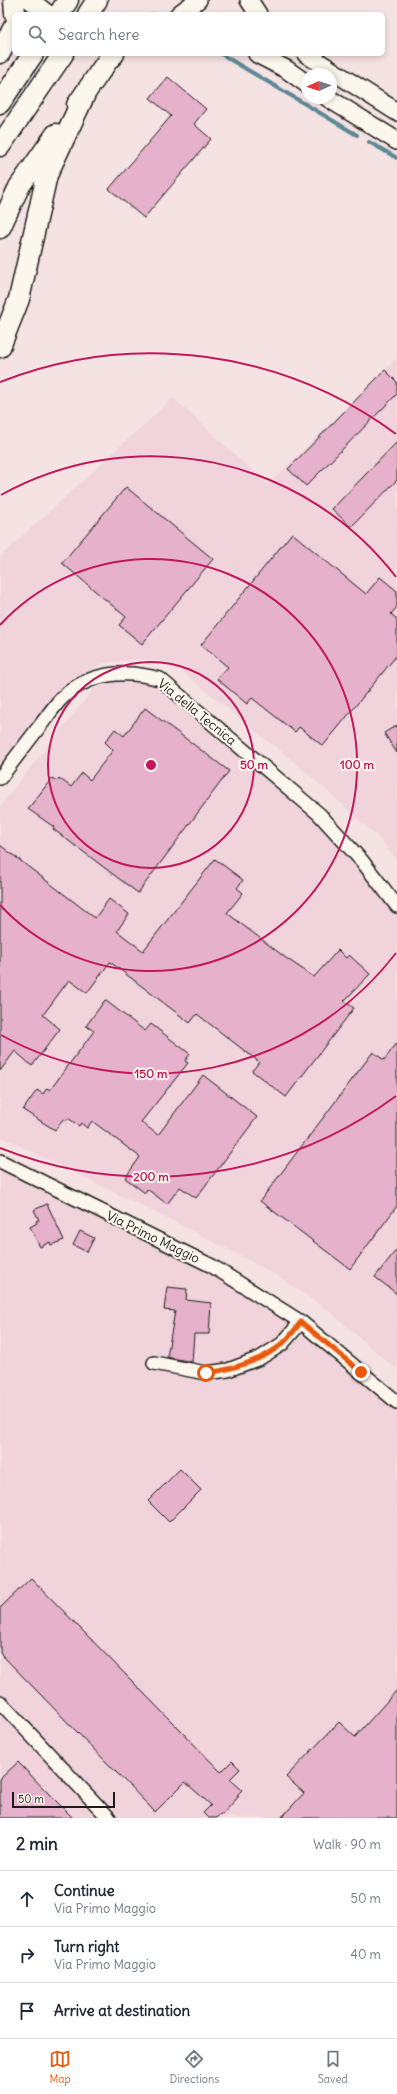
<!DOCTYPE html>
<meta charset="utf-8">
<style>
:root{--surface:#fff;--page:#f2f2f3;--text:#1f2937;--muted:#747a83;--line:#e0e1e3;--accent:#ea580c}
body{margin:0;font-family:Delius,sans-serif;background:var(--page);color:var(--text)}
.compass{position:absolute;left:301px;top:68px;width:36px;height:36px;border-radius:50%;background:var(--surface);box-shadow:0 2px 6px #0003;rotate:267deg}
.scale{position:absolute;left:12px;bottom:10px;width:103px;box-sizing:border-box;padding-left:4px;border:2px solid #1c1c1c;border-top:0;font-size:11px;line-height:14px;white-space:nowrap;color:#1c1c1c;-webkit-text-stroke:3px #fbf7ec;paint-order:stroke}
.stop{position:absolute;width:12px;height:12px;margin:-9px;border:3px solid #ea580c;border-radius:50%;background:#fff}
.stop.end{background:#ea580c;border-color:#fff;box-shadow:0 1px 4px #0008}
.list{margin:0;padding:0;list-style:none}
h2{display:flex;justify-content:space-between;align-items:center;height:52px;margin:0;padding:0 16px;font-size:17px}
h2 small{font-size:13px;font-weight:400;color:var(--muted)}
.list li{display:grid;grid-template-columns:26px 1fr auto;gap:12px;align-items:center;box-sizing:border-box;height:56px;padding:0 16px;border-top:1px solid var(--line)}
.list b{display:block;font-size:15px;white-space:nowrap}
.list p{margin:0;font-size:13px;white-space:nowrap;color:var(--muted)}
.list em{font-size:13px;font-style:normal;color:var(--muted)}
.icon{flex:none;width:22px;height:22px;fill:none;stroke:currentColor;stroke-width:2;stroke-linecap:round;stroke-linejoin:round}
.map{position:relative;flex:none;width:397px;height:1818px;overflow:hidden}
.search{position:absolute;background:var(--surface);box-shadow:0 2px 6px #0003;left:12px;right:12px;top:12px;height:44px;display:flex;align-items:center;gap:10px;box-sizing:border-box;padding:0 14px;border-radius:6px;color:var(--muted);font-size:15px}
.sheet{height:220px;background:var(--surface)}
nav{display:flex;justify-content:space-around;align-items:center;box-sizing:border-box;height:56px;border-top:1px solid var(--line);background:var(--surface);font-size:11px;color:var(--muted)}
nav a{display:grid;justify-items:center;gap:2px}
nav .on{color:var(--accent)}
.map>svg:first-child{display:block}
.built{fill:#f0d3db}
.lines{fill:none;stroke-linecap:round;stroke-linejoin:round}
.stream{stroke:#5c8796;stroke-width:4}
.building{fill:#e6b1cb;stroke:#1c1c1c}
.minor-casing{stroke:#1c1c1c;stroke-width:16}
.major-casing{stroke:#1c1c1c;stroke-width:20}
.highway-casing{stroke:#1c1c1c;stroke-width:23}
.minor{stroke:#fbf7ec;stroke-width:13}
.major{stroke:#fbf7ec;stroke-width:17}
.highway{stroke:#fbf7ec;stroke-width:20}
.route{stroke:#ea580c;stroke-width:5}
.ring{fill:none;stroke:#c2185b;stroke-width:2}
.labels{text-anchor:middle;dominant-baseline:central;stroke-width:4;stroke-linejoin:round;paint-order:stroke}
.street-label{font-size:13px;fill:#1c1c1c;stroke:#fbf7ec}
.centre{fill:#c2185b;stroke:#fbf7ec;stroke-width:2}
.ring-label{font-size:12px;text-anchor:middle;font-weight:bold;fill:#c2185b;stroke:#fbf7ec;stroke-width:4;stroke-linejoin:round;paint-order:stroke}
</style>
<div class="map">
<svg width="397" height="1818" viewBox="0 0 397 1818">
<rect width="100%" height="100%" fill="#f5e2e2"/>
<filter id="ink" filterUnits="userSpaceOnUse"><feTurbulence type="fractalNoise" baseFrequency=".025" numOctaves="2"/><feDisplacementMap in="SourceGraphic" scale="8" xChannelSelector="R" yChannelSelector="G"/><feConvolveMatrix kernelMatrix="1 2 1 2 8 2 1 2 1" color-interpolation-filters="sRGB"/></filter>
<g filter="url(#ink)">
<path class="built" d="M 397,358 L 397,860 L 379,838 L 304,770 L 180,670 L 159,661 L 137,659 L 104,663 L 81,674 L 0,773 L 0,557 L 173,398 L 268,485 Z
M 137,680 L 155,681 L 291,786 L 364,852 L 397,894 L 397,1370 L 330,1312 L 278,1276 L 211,1240 L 0,1136 L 0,806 L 93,690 L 108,683 Z
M 0,1159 L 201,1258 L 397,1397 L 397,1818 L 0,1818 Z"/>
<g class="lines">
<path class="stream" d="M 152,14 L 153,14
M 221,54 L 357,135
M 369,142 L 397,158"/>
</g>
<path class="building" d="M 168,77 L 206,109 L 194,124 L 211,139 L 144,218 L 109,189 L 171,116 L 150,98 Z
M 385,370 L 397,382 L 397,394 L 306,486 L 288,469 Z
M 397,442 L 397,480 L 351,527 L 332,509 Z
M 126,487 L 213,559 L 142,644 L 119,625 L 126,617 L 62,563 Z
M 292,533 L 366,594 L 380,577 L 397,591 L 397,607 L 391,614 L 397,619 L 397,655 L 323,746 L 299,727 L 295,732 L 252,698 L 247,704 L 217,679 L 228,667 L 201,645 Z
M 145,708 L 229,771 L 138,893 L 53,829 L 54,827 L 28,809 L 52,778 L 57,781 L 59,778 L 71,787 L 82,773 L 90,780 L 113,750 L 105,742 L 115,729 L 124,736 Z
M 397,725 L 397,753 L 384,733 Z
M 0,845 L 95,918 L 109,899 L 129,914 L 117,931 L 143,951 L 215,859 L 243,880 L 237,888 L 243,893 L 227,913 L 286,958 L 314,977 L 338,950 L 346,958 L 349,955 L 370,974 L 344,1001 L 354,1008 L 286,1097 L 252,1071 L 259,1062 L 197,1014 L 190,1023 L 110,962 L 87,993 L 69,980 L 43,1015 L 60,1029 L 32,1066 L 15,1051 L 0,1071 Z
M 105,1000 L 145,1031 L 151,1024 L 190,1054 L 185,1061 L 188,1063 L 141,1122 L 158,1135 L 203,1075 L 257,1117 L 196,1198 L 180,1187 L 167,1204 L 147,1189 L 145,1193 L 125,1178 L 140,1157 L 92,1121 L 87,1128 L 81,1123 L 79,1126 L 68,1118 L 66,1121 L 63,1119 L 55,1130 L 23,1110 L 37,1090 L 43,1094 L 47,1088 L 50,1090 L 94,1031 L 86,1026 Z
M 397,1043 L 397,1206 L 350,1269 L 260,1201 L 373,1052 L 384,1060 Z
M 47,1204 L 64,1240 L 51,1245 L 50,1242 L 40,1247 L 30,1227 L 37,1223 L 36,1221 L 39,1220 L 34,1210 Z
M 80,1231 L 94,1238 L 87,1252 L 73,1245 Z
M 397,1249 L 397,1294 L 375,1277 Z
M 167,1287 L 187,1289 L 186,1300 L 211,1303 L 209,1334 L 194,1334 L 192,1362 L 167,1357 L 175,1311 L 164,1310 Z
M 180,1469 L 201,1490 L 169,1522 L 148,1501 Z
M 31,1578 L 221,1772 L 232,1761 L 240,1769 L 230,1779 L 242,1790 L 237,1795 L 239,1796 L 222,1815 L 220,1814 L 216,1818 L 208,1818 L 203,1813 L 211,1805 L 185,1782 L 155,1812 L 0,1653 L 0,1608 Z
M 397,1690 L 397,1818 L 281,1818 L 304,1793 L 286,1777 L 339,1722 L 355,1737 Z
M 18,1762 L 47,1792 L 73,1818 L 0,1818 L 0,1779 Z"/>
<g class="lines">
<defs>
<path id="minor" d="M 0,778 C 13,761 26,744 39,727 C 47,717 54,706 62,698 C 89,672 125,669 160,679 L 319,814 L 362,861 L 397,906
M 0,1161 L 212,1266 L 301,1322 L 397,1402
M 154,1363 L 206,1373 L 228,1370 L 260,1358 L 282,1344 L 301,1322
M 0,1702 L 109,1818"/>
<path id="major" d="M 30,0 L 48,14
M 249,0 L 258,14
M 179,14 L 198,0
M 257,54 L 286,69 L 307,84
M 306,54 L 397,112
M 328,98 L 397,141"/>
<path id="highway" d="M 14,0 L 15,14
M 59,14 L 68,0
M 88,14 L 97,0
M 0,53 L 14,27
M 0,103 L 33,54
M 77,105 L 108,60 L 114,54
M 0,146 L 63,54
M 0,228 L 19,187 L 56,134
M 0,347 L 19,299 L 47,175 L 85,94"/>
</defs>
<use href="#minor" class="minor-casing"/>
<use href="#major" class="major-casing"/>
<use href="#highway" class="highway-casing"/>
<use href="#minor" class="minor"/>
<use href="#major" class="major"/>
<use href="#highway" class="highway"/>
</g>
</g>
<g class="lines" filter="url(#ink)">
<path class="route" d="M 206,1373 C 230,1370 265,1360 283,1343 C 290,1337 295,1329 301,1322 L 361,1372"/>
</g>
<g class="ring">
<circle cx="151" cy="765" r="103"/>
<path d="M0 625A206 206 0 1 1 0 905"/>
<path d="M396 953A309 309 0 0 1 1 1035M1 495A309 309 0 0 1 396 577"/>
<path d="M396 1096A412 412 0 0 1 0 1148M0 382A412 412 0 0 1 396 434"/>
</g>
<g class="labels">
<g class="street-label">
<text transform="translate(197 712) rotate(39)">Via della Tecnica</text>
<text transform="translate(153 1237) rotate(26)">Via Primo Maggio</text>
</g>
</g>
<circle cx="151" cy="765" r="6" class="centre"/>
<g class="ring-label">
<text x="254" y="769">50 m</text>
<text x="357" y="769">100 m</text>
<text x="151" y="1078">150 m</text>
<text x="151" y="1181">200 m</text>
</g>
</svg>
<svg class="compass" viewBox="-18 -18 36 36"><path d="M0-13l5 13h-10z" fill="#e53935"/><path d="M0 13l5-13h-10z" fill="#747a83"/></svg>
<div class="scale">50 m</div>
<div class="stop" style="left:206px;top:1373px"></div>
<div class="stop end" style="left:361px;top:1372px"></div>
<div class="search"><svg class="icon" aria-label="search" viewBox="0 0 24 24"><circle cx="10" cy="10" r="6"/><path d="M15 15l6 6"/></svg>Search here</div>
</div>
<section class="sheet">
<h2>2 min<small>Walk · 90 m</small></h2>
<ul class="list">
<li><svg class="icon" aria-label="ahead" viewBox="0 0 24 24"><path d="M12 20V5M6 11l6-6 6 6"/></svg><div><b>Continue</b><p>Via Primo Maggio</p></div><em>50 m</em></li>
<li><svg class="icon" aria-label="right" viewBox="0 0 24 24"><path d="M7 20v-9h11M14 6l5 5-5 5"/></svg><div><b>Turn right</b><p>Via Primo Maggio</p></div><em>40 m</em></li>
<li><svg class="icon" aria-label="arrive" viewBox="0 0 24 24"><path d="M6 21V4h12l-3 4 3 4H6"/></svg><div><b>Arrive at destination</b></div></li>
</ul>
</section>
<nav>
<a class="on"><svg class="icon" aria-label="map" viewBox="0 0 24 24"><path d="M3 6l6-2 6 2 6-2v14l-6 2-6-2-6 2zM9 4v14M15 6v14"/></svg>Map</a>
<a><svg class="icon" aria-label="directions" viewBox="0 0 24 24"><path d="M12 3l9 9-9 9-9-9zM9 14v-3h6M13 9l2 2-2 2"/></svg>Directions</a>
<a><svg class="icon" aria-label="saved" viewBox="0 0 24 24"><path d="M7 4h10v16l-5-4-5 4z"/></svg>Saved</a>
</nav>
